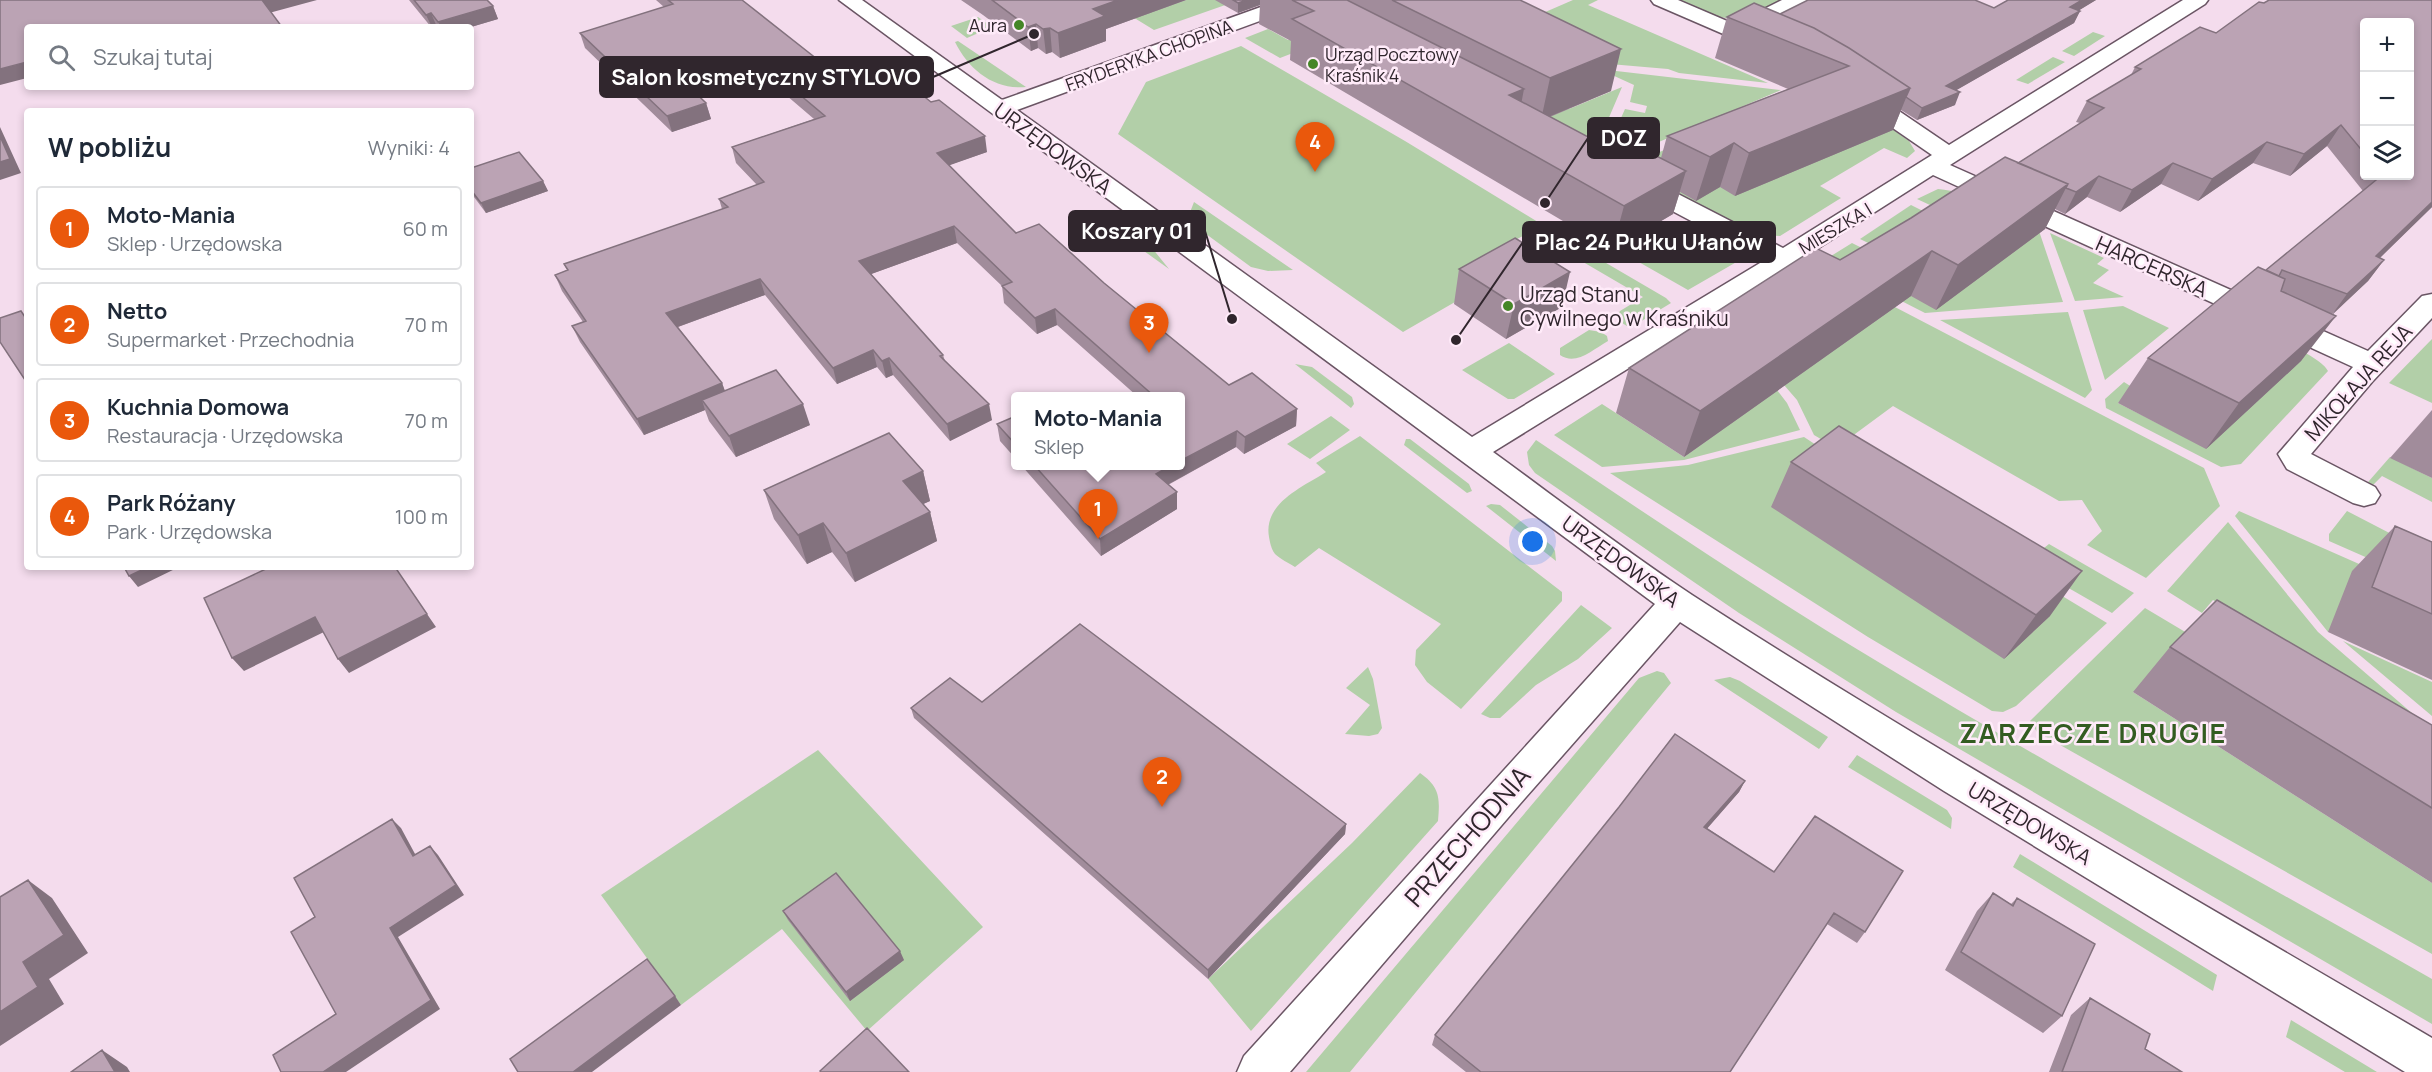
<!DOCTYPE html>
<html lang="pl">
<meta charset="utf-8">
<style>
:root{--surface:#fff;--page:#f2f2f3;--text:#1f2937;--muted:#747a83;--line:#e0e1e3;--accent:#ea580c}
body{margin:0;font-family:Manrope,sans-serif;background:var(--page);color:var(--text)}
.controls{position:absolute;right:18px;top:18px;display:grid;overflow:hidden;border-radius:6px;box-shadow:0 3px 9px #0003}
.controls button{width:54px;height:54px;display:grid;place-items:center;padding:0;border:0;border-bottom:2px solid var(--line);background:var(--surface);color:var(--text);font:30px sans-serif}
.you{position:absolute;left:1533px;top:542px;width:21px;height:21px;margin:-15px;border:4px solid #fff;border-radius:50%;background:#1a73e8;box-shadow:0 0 0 9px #1a73e833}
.badge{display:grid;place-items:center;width:39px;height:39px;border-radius:50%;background:var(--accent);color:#fff;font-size:20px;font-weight:700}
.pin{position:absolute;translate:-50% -50px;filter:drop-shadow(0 2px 3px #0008)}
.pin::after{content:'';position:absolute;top:32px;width:21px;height:18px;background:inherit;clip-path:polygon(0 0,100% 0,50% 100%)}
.popup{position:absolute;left:1011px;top:392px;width:174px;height:78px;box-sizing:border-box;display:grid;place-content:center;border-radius:6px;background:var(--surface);filter:drop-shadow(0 2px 4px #0005);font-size:20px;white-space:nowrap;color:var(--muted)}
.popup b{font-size:22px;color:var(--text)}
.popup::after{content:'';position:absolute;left:50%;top:100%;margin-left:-12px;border:12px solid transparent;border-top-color:var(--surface)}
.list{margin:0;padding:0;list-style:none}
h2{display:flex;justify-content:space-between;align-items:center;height:78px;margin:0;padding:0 24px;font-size:26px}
h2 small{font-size:20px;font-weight:400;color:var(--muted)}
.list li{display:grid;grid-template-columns:39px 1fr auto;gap:18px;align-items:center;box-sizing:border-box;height:84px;margin:0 12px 12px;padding:0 12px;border:2px solid var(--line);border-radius:6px}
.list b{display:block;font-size:22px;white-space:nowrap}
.list p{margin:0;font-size:20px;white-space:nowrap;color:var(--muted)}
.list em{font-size:20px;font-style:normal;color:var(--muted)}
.icon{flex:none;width:33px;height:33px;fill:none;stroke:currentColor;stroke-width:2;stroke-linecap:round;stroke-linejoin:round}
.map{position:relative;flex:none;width:2432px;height:1072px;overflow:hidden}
.search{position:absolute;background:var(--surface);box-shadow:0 3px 9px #0003;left:24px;top:24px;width:450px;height:66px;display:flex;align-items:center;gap:15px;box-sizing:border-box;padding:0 21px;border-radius:6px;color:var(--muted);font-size:22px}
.panel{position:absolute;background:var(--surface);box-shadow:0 3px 9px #0003;left:24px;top:108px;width:450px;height:462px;border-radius:6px}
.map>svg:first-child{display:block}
.green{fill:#b2cfa8}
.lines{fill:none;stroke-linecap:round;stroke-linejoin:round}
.minor-casing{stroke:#6a5564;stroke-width:3}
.minor{fill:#fff;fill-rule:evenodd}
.wall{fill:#a18c9b;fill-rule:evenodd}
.shaded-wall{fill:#83727e}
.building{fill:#bba3b4;stroke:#83727e;stroke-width:1.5}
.poi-dot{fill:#458627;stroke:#ffebf9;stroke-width:2}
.labels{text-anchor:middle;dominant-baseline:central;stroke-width:5;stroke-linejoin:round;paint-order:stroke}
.far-poi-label{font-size:18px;fill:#30262d;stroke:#ffebf9;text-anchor:end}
.far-street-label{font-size:18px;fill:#30262d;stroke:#ffebf9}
.street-label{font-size:21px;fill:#30262d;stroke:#ffebf9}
.poi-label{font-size:21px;fill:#30262d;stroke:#ffebf9;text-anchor:start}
.near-street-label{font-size:26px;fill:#30262d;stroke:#ffebf9}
.district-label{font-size:27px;font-weight:bold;letter-spacing:1.5px;fill:#335c21;stroke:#ffebf9}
.leader{fill:none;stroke:#30262d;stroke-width:2}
.callout-dot{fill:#30262d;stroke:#ffebf9;stroke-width:2}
.callout{fill:#30262d;stroke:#30262d;stroke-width:2}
.callout-label{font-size:22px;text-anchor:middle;font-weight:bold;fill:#fff}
</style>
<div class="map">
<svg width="2432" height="1072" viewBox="0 0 2432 1072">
<rect width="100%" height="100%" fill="#f4dced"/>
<path class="green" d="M 1105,0 L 1151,12 L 1186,0 L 1227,0 L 1231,3 L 1154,30 Z
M 1573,0 L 1598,0 L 1588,5 L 1768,83 L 1679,73 L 1668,69 L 1598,63 L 1513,26 Z
M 1678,0 L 1781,0 C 1731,27 1730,22 1678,0 Z
M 978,17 L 992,27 L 967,38 L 951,26 Z
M 1268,29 L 1288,40 L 1309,32 L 1324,41 L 1280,58 L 1245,38 Z
M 2093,32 L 2105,36 L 2074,56 L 2062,51 Z
M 958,41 L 1026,87 C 994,90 969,70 955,42 Z
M 1241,46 L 1405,141 L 1579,247 L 1569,253 L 1532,231 L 1495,251 L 1507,272 L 1403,332 L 1118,134 L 1146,82 Z
M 2053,57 L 2065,62 L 2028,84 L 2016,80 Z
M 1599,69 L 1781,90 L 1614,161 L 1604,156 L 1625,109 L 1645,113 L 1647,106 L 1630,102 L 1634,85 Z
M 1446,76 L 1569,109 L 1622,87 L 1593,155 Z
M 1823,80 L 1909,141 L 1915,151 L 1907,158 L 1884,148 L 1820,186 L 1841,198 L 1780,236 L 1761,235 L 1750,231 L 1675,194 L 1630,165 Z
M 1938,189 C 1972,192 2006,214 2038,228 L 2063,302 L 1925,313 L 1823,261 L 1852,243 L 1892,263 L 1958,218 L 1917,199 Z
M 1194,202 L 1293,270 L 1268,271 L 1251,267 L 1187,220 Z
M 1911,205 L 1949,224 L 1899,258 L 1860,239 Z
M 1106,214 L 1152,248 L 1169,269 L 1098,218 Z
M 1680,222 L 1740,252 L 1737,256 L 1638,252 L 1636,250 Z
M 2050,233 L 2104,258 L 2097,264 L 2109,270 L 2093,283 L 2124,297 L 2075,301 Z
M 1589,253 L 1666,298 L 1671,303 L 1630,328 L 1619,321 L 1617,315 L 1620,311 L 1643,297 L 1578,259 Z
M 1639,256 L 1740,260 L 1688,290 L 1630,257 Z
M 1822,269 L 2204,468 L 2220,506 L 2146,578 L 2087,545 L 2102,531 L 2082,500 L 2059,501 L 1893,406 L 1836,448 L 1814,435 L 1797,400 L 1784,385 Z
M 2123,306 L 2169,328 L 2105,380 L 2083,310 Z
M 2214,310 C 2236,320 2321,354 2328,371 L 2241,464 L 2221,467 L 2106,408 L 2105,399 L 2124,382 L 2135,389 L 2118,403 L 2206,448 Z
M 2068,312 L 2092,390 L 2085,398 L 1940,320 Z
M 1589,330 L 1601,332 L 1607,336 L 1608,341 C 1592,350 1576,366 1560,355 L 1560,348 Z
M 2432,339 L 2432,403 L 2389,383 Z
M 1509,343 L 1555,374 L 1514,399 L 1508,399 L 1462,370 Z
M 1295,364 L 1312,367 L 1352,397 L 1354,404 L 1351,408 Z
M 1777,390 L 1787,403 L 1800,430 L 1684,460 L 1602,467 L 1554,435 L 1602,404 L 1684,457 Z
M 1331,416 L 1350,430 L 1310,459 L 1287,444 Z
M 1360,436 L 1562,592 L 1562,601 L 1461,709 L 1427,682 L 1415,665 L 1416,650 L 1441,624 L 1319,548 L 1295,567 C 1289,563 1280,559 1275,554 C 1271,549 1270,542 1269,537 C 1263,503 1303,487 1326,472 L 1316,463 Z
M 1804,437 L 1865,477 L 2107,623 L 2016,706 L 2003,712 L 1992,711 L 1868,637 L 1610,473 L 1688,465 Z
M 1406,439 L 1410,439 L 1469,484 L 1472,491 L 1467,493 L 1404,445 Z
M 1536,440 C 1649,516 1763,593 1880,663 C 2061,773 2248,874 2432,979 L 2432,1024 L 1896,712 L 1739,613 L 1535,473 L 1529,465 L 1527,452 Z
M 2390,457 L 2432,478 L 2432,502 L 2382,476 L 2367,491 L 2362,489 Z
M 1491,504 L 1500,505 L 1552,546 L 1555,551 L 1556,561 L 1486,506 Z
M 2239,511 L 2400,582 L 2328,632 L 2235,516 Z
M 2347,511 L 2428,553 L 2404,574 L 2329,541 L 2329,534 Z
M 2228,522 L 2318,632 L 2413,714 L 2213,600 L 2202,613 L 2167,591 Z
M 2049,544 L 2134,593 L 2112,613 L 2025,563 Z
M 1581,605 L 1612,628 L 1578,659 L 1536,685 L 1500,718 L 1490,718 L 1481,714 Z
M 2145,608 L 2244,667 L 2133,692 L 2432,883 L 2432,954 L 2037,732 L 2030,721 Z
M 2343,641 L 2432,682 L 2432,716 Z
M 1368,667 L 1373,679 L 1382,728 L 1378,734 L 1369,736 L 1345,734 L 1370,705 L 1346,688 Z
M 1657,671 L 1664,673 L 1671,683 L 1350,1072 L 1306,1072 L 1639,678 Z
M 1730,677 L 1740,681 L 1828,737 L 1819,749 L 1714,680 Z
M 818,750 L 983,927 L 867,1031 L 782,929 L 681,1005 L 601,895 Z
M 1857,755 L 1947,810 L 1952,818 L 1951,829 L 1848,767 Z
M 1420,773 C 1440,787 1440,798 1438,821 L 1251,1031 L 1208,979 L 1352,843 Z
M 2020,854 L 2217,975 L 2213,991 L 2013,867 Z
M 2291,1020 L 2377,1072 L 2345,1072 L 2286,1037 Z"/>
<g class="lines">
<defs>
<path id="minor" d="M 839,0 L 862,0 L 1002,100 L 1280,0 L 1309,0 L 1306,4 L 1017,110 L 1472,437 L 1765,260 L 1627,187 L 1624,182 L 1627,177 L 1636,175 L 1645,177 L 1783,248 L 1932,155 L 1852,100 L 1849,95 L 1852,90 L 1860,88 L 1868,90 L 1949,145 L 2183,0 L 2208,0 L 2205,4 L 1950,165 L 2368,351 L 2422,296 L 2432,294 L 2432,318 L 2372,382 L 2311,454 L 2375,487 L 2380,495 L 2375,503 L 2364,506 L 2353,503 L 2287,469 L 2278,454 L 2353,367 L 1933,175 L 1663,347 L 1493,452 C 1559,500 1624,550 1692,595 C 1933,751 2184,892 2432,1038 L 2432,1072 L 2405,1072 L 1944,791 L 1680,622 L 1519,805 L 1290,1072 L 1237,1072 L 1244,1056 L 1655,604 Z
M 1651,0 L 1678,0 L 1734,24 L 1782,0 L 1808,0 L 1805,4 L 1752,32 L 1773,40 L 1776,45 L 1773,50 L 1765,52 L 1654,4 Z"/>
</defs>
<use href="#minor" class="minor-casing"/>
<use href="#minor" class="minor"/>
</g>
<path class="wall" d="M 409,0 L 487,0 L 493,6 L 498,19 L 471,27 L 431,27 Z
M 656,0 L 742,0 L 836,74 L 895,91 L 987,152 L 949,165 L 1016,233 L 1104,283 L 1229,385 L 1297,409 L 1296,426 L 1244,454 L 1236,447 L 1168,485 L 1177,492 L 1177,509 L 1101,556 L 1021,465 L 1180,465 L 1180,396 L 1137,396 L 1057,325 L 1037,334 L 1004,303 L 1002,286 L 957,243 L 871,274 L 943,355 L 945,361 L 992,420 L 950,441 L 893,375 L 886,378 L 877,367 L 837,384 L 765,295 L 678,327 L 722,383 L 725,391 L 810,425 L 736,457 L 709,421 L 705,410 L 644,435 L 580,342 L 572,326 L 583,322 L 562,291 L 555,275 L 567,270 L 564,264 L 722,209 L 719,199 L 757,185 L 736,163 L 732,147 L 814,119 L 759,72 L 695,93 L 706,103 L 711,119 L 672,132 L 585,48 L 580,33 L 664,7 Z
M 961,0 L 1186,0 L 1106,29 L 1106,41 L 1060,58 L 1052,52 L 1046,54 L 1038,48 L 1031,51 L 983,15 Z
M 1215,0 L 1520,0 L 1611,91 L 1550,117 L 1620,154 L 1661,158 L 1667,136 L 1788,89 L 1715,58 L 1727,17 L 1994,8 L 2008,0 L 2096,0 L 2079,10 L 2080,11 L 2074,23 L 1956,90 L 1955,105 L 1917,120 L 1901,110 L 1893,130 L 1735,196 L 1720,187 L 1696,201 L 1680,192 L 1673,214 L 1612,250 L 1290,60 L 1291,41 L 1259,24 L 1260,5 L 1238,13 Z
M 2432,0 L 2432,207 L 2380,258 L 2384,260 L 2368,281 L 2332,314 L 2301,361 L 2206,449 L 2118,403 L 2148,358 L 2266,270 L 2363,191 L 2327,146 L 2290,176 L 2253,163 L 2198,201 L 2161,184 L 2120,212 L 2087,197 L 2065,214 L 2055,209 L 2045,229 L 1936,310 L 1911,296 L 1684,457 L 1616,413 L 1629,368 L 1840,260 L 2018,163 L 2080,123 L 2076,122 L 2087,101 L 2131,75 L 2135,67 L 2216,33 L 2264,3 ZM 2364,22 L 2409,176 L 2364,176 Z
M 471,168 L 543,181 L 548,191 L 486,213 L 471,193 Z
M 1459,269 L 1562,307 L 1506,339 L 1454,304 Z
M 2432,410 L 2432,478 L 2390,458 Z
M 1016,416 L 1016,459 L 1000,441 L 997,424 Z
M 1791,462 L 2050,616 L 2004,659 L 1771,507 Z
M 923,471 L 930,501 L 923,504 L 930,512 L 937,541 L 855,582 L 832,552 L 807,564 L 774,519 L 764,490 Z
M 2395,526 L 2432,542 L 2432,680 L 2328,632 L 2352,571 Z
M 2170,647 L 2432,725 L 2432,883 L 2133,692 Z
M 982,702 L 1346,824 L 1345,834 L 1208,979 L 914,718 L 911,708 Z
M 1745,781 L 1739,792 L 1707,828 L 1865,932 L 1857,943 L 1827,924 L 1730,1072 L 1466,1072 L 1432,1045 L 1435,1035 Z
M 1993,893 L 2011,904 L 2017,898 L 2062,1016 L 2043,1033 L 1945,970 L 1977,911 Z
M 783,911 L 904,960 L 850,1001 L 788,920 Z
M 2090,998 L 2145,1049 L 2182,1072 L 2049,1072 L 2071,1015 Z"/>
<path class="shaded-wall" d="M 262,0 L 317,0 L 269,13 Z
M 1118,0 L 1186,0 L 1106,29 L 1106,41 L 1060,58 L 1058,33 L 1093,9 Z
M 1247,0 L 1260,0 L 1260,5 L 1238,13 L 1238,3 Z
M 2082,0 L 2096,0 L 2065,19 L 2070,7 Z
M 493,6 L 498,19 L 471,27 L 441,27 L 438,22 Z
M 2080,11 L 2074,23 L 1941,99 L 1946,86 Z
M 431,13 L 437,27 L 432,27 L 426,15 Z
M 1036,24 L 1038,48 L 1031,51 L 1028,27 Z
M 1050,28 L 1052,52 L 1046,54 L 1043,29 Z
M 1621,49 L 1611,91 L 1541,120 L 1550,78 Z
M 755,57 L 759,72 L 687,96 L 682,80 Z
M 27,62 L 27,78 L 0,85 L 0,69 Z
M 1910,88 L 1893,130 L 1735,196 L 1749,153 Z
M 1524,89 L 1516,131 L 1509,95 Z
M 1960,92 L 1955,105 L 1917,120 L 1922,108 Z
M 706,103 L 711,119 L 672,132 L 667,116 Z
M 2341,125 L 2327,146 L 2290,176 L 2304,154 Z
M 0,127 L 21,173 L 0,180 Z
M 985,136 L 987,152 L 939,169 L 937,153 Z
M 2267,142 L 2253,163 L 2198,201 L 2212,179 Z
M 1734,143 L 1720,187 L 1696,201 L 1710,157 Z
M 2173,163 L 2161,184 L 2120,212 L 2132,190 Z
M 1686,171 L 1673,214 L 1612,250 L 1624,206 Z
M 2099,176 L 2087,197 L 2065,214 L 2076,192 Z
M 543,181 L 548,191 L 486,213 L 481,203 Z
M 2068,184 L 2045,229 L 1936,310 L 1958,265 Z
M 2432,202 L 2432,207 L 2359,278 L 2376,256 Z
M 954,226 L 957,243 L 863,277 L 859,261 Z
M 1932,251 L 1911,296 L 1684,457 L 1700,411 Z
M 2384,260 L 2368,281 L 2331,316 L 2347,294 Z
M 1570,272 L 1562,307 L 1506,339 L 1514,304 Z
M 760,279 L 765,295 L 672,329 L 666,313 Z
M 1055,309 L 1057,325 L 1037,334 L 1035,318 Z
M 2336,316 L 2301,361 L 2206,449 L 2239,403 Z
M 873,350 L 877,367 L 837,384 L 833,368 Z
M 889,358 L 893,375 L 886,378 L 882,361 Z
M 722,383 L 728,400 L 702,400 L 705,410 L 644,435 L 637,419 Z
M 803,404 L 810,425 L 736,457 L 729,436 Z
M 989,404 L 992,420 L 950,441 L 947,424 Z
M 1297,409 L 1296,426 L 1244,454 L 1245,437 Z
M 1237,431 L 1236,447 L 1156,491 L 1156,474 L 1172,465 L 1180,465 L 1180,461 Z
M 923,471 L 930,501 L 910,510 L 903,481 Z
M 1177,492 L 1177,509 L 1101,556 L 1100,539 Z
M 930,512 L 937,541 L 855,582 L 846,553 Z
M 823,523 L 832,552 L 807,564 L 798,535 Z
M 148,567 L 179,567 L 138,587 L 129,576 Z
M 2082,571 L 2050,616 L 2004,659 L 2036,615 Z
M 427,614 L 436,627 L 349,673 L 338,659 Z
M 315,617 L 326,631 L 244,671 L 232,658 Z
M 1745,781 L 1739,792 L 1699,838 L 1704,827 Z
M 392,819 L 401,828 L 421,865 L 413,856 Z
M 1346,824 L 1345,834 L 1208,979 L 1208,970 Z
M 430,846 L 438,855 L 464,895 L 398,937 L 440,1009 L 346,1072 L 323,1072 L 390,928 Z
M 28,880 L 52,898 L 88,953 L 49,979 L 64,1004 L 0,1046 L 0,1012 L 23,962 Z
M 900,951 L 904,960 L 850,1001 L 846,992 Z
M 675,996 L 681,1005 L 592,1072 L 573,1072 Z
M 102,1050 L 127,1067 L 130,1072 L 115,1072 Z"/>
<path class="building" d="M 0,0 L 263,0 L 262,0 L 282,27 L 27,27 L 27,62 L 0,69 Z
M 414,0 L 487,0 L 493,6 L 438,22 L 431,13 L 426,15 Z
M 668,0 L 742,0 L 836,74 L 863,65 L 895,91 L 911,86 L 931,102 L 939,100 L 985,136 L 937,153 L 1016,233 L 1039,224 L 1104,283 L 1229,385 L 1252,373 L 1297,409 L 1245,437 L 1237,431 L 1180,461 L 1180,396 L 1154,396 L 1055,309 L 1035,318 L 1002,286 L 1012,282 L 954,226 L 859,261 L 943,355 L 940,356 L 989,404 L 947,424 L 889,358 L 882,361 L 873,350 L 833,368 L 760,279 L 666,313 L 722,383 L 637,419 L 572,326 L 586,321 L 555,275 L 568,270 L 564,264 L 728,207 L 719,199 L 764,182 L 732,147 L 825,116 L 755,57 L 682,80 L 706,103 L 667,116 L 580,33 L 673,4 Z
M 992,0 L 1118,0 L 1093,9 L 1105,16 L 1058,33 L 1050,28 L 1043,29 L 1036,24 L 1028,27 Z
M 1233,0 L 1247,0 L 1238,3 Z
M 1292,0 L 1347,0 L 1524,89 L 1509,95 L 1620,154 L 1639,147 L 1686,171 L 1624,206 L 1292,19 L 1314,11 Z
M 1392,0 L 1520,0 L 1621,49 L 1550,78 Z
M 1808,0 L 1975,0 L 1994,8 L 2008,0 L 2082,0 L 2070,7 L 2080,11 L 1946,86 L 1960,92 L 1922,108 L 1906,97 L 1910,88 L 1849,48 L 1814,28 L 1780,14 Z
M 2269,0 L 2432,0 L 2432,202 L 2376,256 L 2384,260 L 2347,294 L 2282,270 L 2279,276 L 2266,270 L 2381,176 L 2409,176 L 2409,22 L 2364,22 L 2364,153 L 2341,125 L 2304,154 L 2267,142 L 2212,179 L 2173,163 L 2132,190 L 2099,176 L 2076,192 L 2066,188 L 2068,184 L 2018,163 L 2104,108 L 2087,101 L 2141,69 L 2135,67 L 2200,27 L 2216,33 L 2259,2 L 2264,3 Z
M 1754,3 L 1814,28 L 1849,48 L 1910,88 L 1749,153 L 1734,143 L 1710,157 L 1667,136 L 1849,66 L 1727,17 Z
M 0,136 L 10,159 L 0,162 Z
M 519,152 L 543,181 L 481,203 L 471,190 L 471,168 Z
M 2005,157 L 2068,184 L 1958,265 L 1932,251 L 1700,411 L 1629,368 L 1816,248 L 1840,260 L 1911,218 Z
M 1515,238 L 1570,272 L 1514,304 L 1459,269 Z
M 2258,267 L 2285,279 L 2281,291 L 2336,316 L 2239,403 L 2148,358 Z
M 21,311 L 27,320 L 27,383 L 0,342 L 0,318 Z
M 776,370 L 803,404 L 729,436 L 702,400 Z
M 1016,416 L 1016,445 L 997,424 Z
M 1839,426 L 2082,571 L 2036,615 L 1791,462 Z
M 889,433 L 923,471 L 903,481 L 930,512 L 846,553 L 823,523 L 798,535 L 764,490 Z
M 1034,465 L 1172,465 L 1156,474 L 1177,492 L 1100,539 Z
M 2395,526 L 2432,542 L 2432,614 L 2372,587 Z
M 124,567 L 148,567 L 129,576 Z
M 270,567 L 395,567 L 427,614 L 338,659 L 315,617 L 232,658 L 204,598 Z
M 2217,600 L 2432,725 L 2432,808 L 2170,647 Z
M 1080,624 L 1346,824 L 1208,970 L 911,708 L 950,678 L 982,702 Z
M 1675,734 L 1745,781 L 1704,827 L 1774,872 L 1815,816 L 1903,871 L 1865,932 L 1834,913 L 1730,1072 L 1481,1072 L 1435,1035 L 1619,807 Z
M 392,819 L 413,856 L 430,846 L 456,885 L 390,928 L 431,1000 L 323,1072 L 281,1072 L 273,1055 L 336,1014 L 291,932 L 315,917 L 294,878 Z
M 836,873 L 900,951 L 846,992 L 783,911 Z
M 28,880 L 64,935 L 23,962 L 38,987 L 0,1012 L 0,897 Z
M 1993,893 L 2013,906 L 2017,898 L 2095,944 L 2062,1016 L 1961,952 Z
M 647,959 L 675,996 L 573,1072 L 518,1072 L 510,1059 Z
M 2090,998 L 2150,1034 L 2145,1049 L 2182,1072 L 2062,1072 Z
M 867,1028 L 909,1072 L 821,1072 L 820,1071 Z
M 102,1050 L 115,1072 L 71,1072 Z"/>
<g class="poi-dot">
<circle cx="1019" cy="25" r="6"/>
<circle cx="1313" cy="64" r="6"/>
<circle cx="1508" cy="306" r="6"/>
</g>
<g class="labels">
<g class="far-poi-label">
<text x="1007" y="25">Aura</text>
<text x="1325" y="54" text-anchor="start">Urząd Pocztowy<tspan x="1325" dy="21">Kraśnik 4</tspan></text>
</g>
<g class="far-street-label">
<text transform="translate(1149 55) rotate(-20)">FRYDERYKA CHOPINA</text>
<text transform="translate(1835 228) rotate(-31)">MIESZKA I</text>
</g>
<g class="street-label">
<text transform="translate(1053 148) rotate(36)">URZĘDOWSKA</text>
<text transform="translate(2152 266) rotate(24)">HARCERSKA</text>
<text transform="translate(2358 382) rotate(-48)">MIKOŁAJA REJA</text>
<text transform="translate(1621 561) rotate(36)">URZĘDOWSKA</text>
<text transform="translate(2030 823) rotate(31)">URZĘDOWSKA</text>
</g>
<g class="poi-label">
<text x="1520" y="294">Urząd Stanu<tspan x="1520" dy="24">Cywilnego w Kraśniku</tspan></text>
</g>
<g class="near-street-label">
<text transform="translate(1467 836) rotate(-49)">PRZECHODNIA</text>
</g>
<g class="district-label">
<text x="2093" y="732">ZARZECZE DRUGIE</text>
</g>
</g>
<path class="leader" d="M1034 34L933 77M1545 203L1588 138M1232 319L1205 231M1456 340L1523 242"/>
<g class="callout-dot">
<circle cx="1034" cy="34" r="6"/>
<circle cx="1545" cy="203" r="6"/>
<circle cx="1232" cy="319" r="6"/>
<circle cx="1456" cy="340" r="6"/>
</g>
<g class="callout">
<rect x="600" y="57" width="333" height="40" rx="6"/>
<rect x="1588" y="118" width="71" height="40" rx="6"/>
<rect x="1069" y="211" width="136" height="40" rx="6"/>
<rect x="1523" y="222" width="252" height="40" rx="6"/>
</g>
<g class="callout-label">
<text x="766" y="85">Salon kosmetyczny STYLOVO</text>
<text x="1624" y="146">DOZ</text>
<text x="1137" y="239">Koszary 01</text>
<text x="1649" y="250">Plac 24 Pułku Ułanów</text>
</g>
</svg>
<div class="controls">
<button>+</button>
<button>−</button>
<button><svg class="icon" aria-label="layers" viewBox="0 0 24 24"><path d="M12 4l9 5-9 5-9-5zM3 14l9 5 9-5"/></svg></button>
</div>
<div class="you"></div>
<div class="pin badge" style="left:1098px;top:539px">1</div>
<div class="popup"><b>Moto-Mania</b>Sklep</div>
<div class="pin badge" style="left:1162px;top:807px">2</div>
<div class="pin badge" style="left:1149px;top:353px">3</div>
<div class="pin badge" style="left:1315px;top:172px">4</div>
<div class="search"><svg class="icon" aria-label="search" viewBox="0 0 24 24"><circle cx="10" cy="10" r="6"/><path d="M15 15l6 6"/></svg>Szukaj tutaj</div>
<section class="panel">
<h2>W pobliżu<small>Wyniki: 4</small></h2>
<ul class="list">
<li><span class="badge">1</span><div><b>Moto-Mania</b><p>Sklep · Urzędowska</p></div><em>60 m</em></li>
<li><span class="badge">2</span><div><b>Netto</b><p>Supermarket · Przechodnia</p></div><em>70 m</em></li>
<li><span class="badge">3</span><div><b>Kuchnia Domowa</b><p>Restauracja · Urzędowska</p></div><em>70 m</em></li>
<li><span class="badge">4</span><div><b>Park Różany</b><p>Park · Urzędowska</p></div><em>100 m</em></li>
</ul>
</section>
</div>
